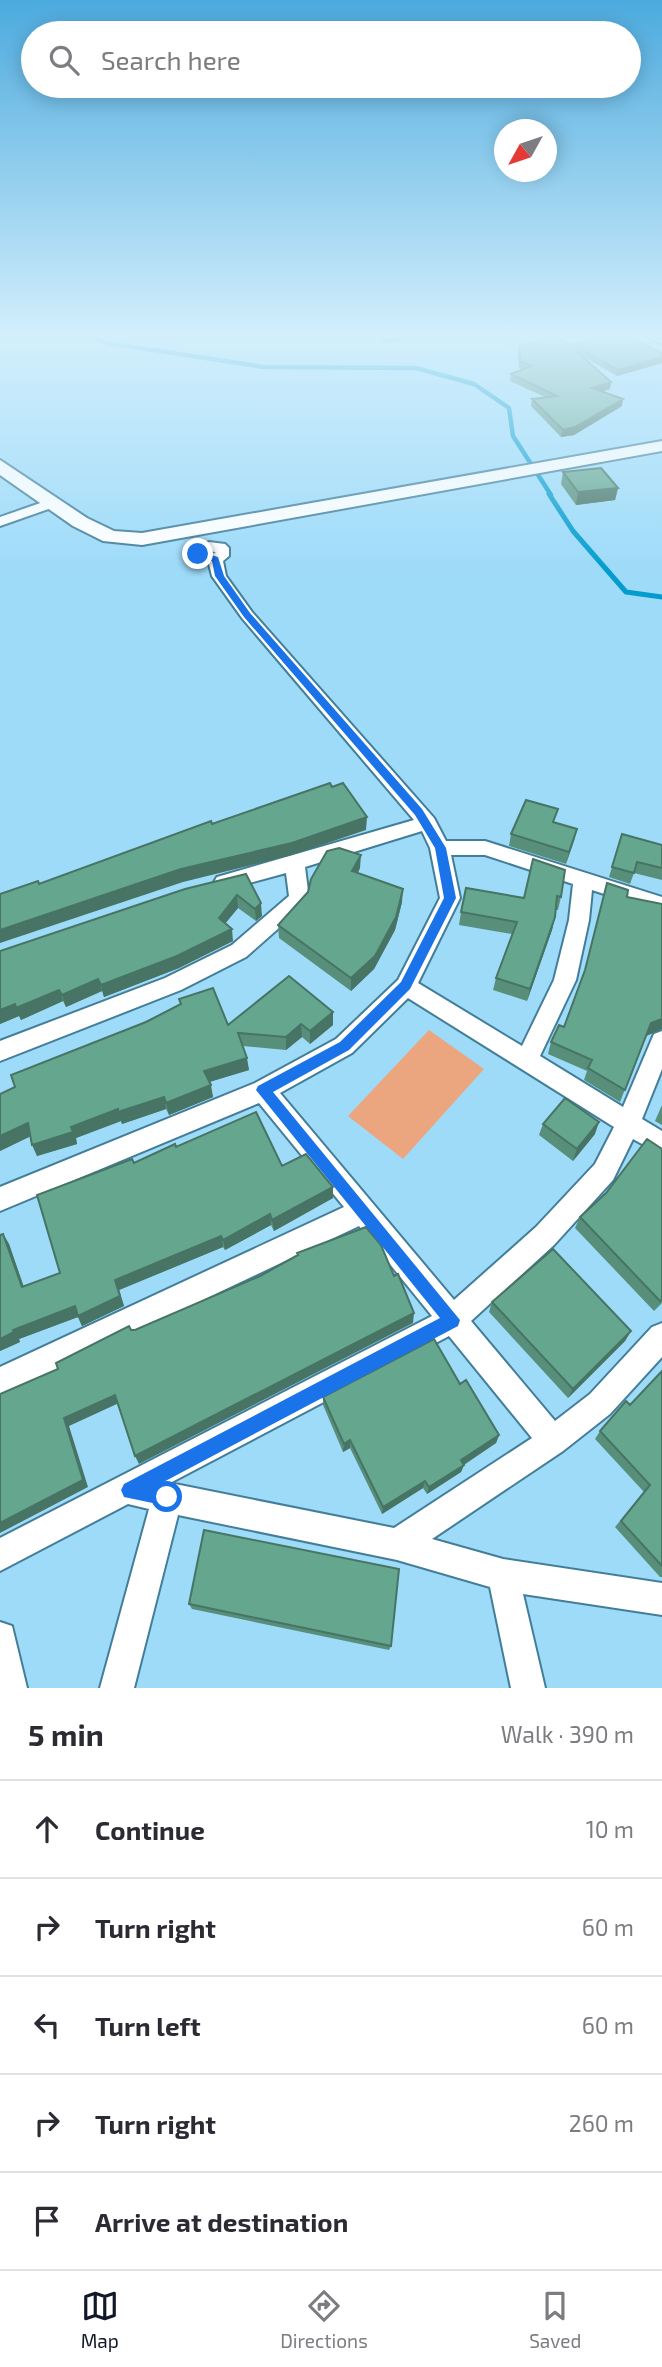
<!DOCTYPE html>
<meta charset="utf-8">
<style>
:root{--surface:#fff;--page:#f7f7f7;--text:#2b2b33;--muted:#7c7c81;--line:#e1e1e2;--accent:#111827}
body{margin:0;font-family:"Exo 2",sans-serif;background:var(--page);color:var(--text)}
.compass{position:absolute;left:494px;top:119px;width:63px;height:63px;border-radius:50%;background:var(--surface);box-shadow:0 4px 18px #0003;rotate:230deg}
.stop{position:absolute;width:21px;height:21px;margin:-16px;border:5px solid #1a73e8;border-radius:50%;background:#fff}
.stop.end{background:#1a73e8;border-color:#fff;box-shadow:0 2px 7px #0008}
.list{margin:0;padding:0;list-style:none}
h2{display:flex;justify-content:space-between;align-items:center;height:91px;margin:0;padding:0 28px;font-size:30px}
h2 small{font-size:23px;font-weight:400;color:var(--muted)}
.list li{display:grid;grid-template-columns:46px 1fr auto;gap:21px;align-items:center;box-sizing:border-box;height:98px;padding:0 28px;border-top:2px solid var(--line)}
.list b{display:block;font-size:26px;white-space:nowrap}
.list em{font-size:23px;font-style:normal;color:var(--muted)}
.icon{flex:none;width:38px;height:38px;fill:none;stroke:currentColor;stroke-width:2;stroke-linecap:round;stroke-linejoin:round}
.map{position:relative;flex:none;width:662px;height:1688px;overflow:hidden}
.search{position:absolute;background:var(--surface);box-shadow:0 4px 18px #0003;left:21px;right:21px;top:21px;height:77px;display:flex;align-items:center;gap:18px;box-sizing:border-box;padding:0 24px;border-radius:38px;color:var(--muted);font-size:26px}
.sheet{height:581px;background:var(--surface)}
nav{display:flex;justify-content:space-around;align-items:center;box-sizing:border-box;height:98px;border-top:2px solid var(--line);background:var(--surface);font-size:19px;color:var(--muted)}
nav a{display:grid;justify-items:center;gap:4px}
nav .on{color:var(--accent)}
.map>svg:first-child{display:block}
.green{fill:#eca67f}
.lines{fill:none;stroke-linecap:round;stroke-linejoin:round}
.stream-far1{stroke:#039cce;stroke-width:4.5}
.stream{stroke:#039cce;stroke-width:5}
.minor-casing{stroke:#437e99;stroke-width:4}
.secondary-casing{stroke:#437e99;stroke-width:4}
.minor{fill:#fff;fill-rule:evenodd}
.secondary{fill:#fff;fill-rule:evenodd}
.wall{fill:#578f7b}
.shaded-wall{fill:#477464}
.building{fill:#65a68f;stroke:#477464;stroke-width:2}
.route{fill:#1a73e8}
</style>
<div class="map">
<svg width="662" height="1688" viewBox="0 0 662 1688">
<rect width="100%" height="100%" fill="#9edbf9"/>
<path class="green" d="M 429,1030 L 484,1069 L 403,1159 L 348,1116 Z"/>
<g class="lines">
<path class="stream-far1" d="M 86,333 L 107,343 L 264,367 L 416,368 L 474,384 L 509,408 L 513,436 L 551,495"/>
<path class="stream" d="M 549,494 L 573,531 L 626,592 L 662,597"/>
<defs>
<path id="minor" d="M 639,333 L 652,333 L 662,337 L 662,344 Z
M 52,499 L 59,503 L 57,506 L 0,526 L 0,517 Z
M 209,542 L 225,544 L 229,548 L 229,556 L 223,561 L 226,576 L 252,612 L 434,818 L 446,841 L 485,841 L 662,897 L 662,913 L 592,890 L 589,920 L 576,980 L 540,1056 L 623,1107 L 654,1034 L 662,1031 L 662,1069 L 642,1119 L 662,1131 L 662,1155 L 633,1139 L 613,1180 L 554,1245 L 471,1321 L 555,1421 L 590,1394 L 652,1327 L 662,1323 L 662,1357 L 610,1414 L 563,1451 L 432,1539 L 503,1559 L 662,1583 L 662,1615 L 523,1594 L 545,1688 L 511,1688 L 490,1587 L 397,1560 L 178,1515 L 134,1688 L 100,1688 L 149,1509 L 128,1504 L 0,1571 L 0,1538 L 432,1316 L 359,1226 L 0,1396 L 0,1367 L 344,1207 L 259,1103 L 0,1211 L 0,1187 L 255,1083 L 336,1039 L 398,980 L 440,898 L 430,848 L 422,831 L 305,867 L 309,899 L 306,904 L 246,957 L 181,990 L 0,1061 L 0,1041 L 165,978 L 232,945 L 289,896 L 286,873 L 224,890 L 217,887 L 214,882 L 217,877 L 414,820 L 242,618 L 212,576 L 209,564 L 193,557 L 193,551 ZM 212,551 L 216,553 L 207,554 ZM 451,855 L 485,855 L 573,884 L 569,920 L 554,980 L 522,1046 L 418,983 L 460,898 ZM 408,998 L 614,1127 L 595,1164 L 536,1227 L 454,1300 L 280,1093 L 352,1053 ZM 449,1336 L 532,1438 L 394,1528 L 170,1483 Z
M 0,1622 L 12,1626 L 27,1688 L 0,1688 Z"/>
<path id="secondary" d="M 662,441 L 662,451 L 142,545 L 103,541 L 73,526 L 0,475 L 0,460 L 87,518 L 114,531 L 142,533 Z"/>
</defs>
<use href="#minor" class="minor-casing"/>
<use href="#secondary" class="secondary-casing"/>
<use href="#minor" class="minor"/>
<use href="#secondary" class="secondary"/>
</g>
<path class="wall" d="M 227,333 L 347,333 L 347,339 L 227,334 Z
M 372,333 L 413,333 L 413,339 L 383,343 Z
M 466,333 L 492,333 L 491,334 Z
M 572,344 L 662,353 L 662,363 L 617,376 L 584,357 L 610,389 L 602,391 L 622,406 L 574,435 L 561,437 L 531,406 L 532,399 L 545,397 L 510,381 L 511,374 L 522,369 L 519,368 L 518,353 L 519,346 L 571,346 Z
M 563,472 L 618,488 L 615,500 L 576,505 L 561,484 Z
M 555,823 L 577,829 L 566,864 L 509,846 L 511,834 Z
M 622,834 L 662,845 L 662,880 L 634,873 L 630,884 L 609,877 Z
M 533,859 L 561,897 L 558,910 L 556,910 L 552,930 L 527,1001 L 493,990 L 496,978 L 512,934 L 459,925 L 461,912 L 524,898 Z
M 360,868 L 358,873 L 402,902 L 395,930 L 374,969 L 351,991 L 279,938 L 278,925 Z
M 246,874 L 262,916 L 256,921 L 238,908 L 225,923 L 233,941 L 179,968 L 104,997 L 102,991 L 66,1007 L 63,1001 L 21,1020 L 19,1016 L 0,1024 L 0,951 Z
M 627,897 L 662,904 L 662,1029 L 646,1036 L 620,1102 L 584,1080 L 587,1071 L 548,1054 L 551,1042 L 564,1027 Z
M 179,999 L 228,1025 L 333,1025 L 310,1044 L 302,1037 L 286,1050 L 243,1046 L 249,1070 L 209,1082 L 213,1097 L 169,1115 L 166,1109 L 122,1124 L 121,1121 L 76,1138 L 77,1144 L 37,1156 L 31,1136 L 0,1151 L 15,1087 L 180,1004 Z
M 662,1105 L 662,1125 L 655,1121 Z
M 543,1124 L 595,1134 L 573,1161 L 539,1135 Z
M 176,1147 L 282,1166 L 333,1187 L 333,1198 L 274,1231 L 271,1225 L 225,1250 L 223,1247 L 119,1290 L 124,1306 L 82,1326 L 78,1317 L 19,1339 L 20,1342 L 0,1351 L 0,1235 L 3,1234 L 9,1244 L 24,1287 L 60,1273 L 134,1163 Z
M 662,1149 L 662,1303 L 654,1311 L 575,1228 L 580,1217 Z
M 492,1302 L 631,1331 L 625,1341 L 568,1398 L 489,1312 Z
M 662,1371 L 662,1577 L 660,1577 L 615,1527 L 644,1492 L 595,1439 L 600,1431 L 630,1405 Z
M 460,1384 L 499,1435 L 496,1443 L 464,1465 L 461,1472 L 427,1494 L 423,1488 L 382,1514 L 350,1448 L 343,1452 L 323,1405 L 323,1397 Z
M 189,1604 L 391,1646 L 389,1650 L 192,1609 Z"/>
<path class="shaded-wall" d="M 413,333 L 413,339 L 383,343 L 383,337 Z
M 662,357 L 662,363 L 617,376 L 618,370 Z
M 611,382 L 610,389 L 590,395 L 592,388 Z
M 623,399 L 622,406 L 574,435 L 561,437 L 563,430 Z
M 618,488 L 615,500 L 576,505 L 578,492 Z
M 367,817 L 366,830 L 292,855 L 183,882 L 0,943 L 0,930 L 181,869 Z
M 577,829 L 574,841 L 566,864 L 569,852 Z
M 361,855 L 360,868 L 352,884 L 352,871 Z
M 403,889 L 402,902 L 395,930 L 374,969 L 351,991 L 351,978 Z
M 237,895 L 238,908 L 220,930 L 219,918 Z
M 261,903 L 262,916 L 256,921 L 255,909 Z
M 555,917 L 552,930 L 527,1001 L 530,989 Z
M 232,929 L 233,941 L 179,968 L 104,997 L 101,985 Z
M 98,979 L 102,991 L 66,1007 L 62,995 Z
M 59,990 L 63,1001 L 21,1020 L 16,1008 Z
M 15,1004 L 19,1016 L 0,1024 L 0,1010 Z
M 333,1012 L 333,1025 L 310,1044 L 310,1031 Z
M 662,1019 L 662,1029 L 646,1036 L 651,1023 Z
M 301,1024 L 302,1037 L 286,1050 L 286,1037 Z
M 247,1058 L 249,1070 L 206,1083 L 204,1071 Z
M 211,1085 L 213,1097 L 169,1115 L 166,1103 Z
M 164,1097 L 166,1109 L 122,1124 L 121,1121 L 76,1138 L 77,1144 L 37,1156 L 32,1145 L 71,1127 L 118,1109 Z
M 599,1122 L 595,1134 L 573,1161 L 577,1149 Z
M 28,1123 L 33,1135 L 0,1151 L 0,1136 Z
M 333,1187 L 333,1198 L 274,1231 L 272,1220 Z
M 270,1214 L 271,1225 L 225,1250 L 223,1240 Z
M 3,1234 L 9,1244 L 27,1297 L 22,1287 Z
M 221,1236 L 223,1247 L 119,1290 L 124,1306 L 82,1326 L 78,1317 L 19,1339 L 20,1342 L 0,1351 L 0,1339 L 13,1330 L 115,1280 Z
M 414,1313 L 413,1323 L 139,1464 L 135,1456 Z
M 631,1331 L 625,1341 L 568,1398 L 573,1389 Z
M 115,1395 L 119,1403 L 69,1426 L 88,1487 L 0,1533 L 0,1523 L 64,1418 Z
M 499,1435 L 496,1443 L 460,1467 L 464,1465 L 461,1472 L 427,1494 L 429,1487 L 461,1460 Z
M 350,1440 L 350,1448 L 343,1452 L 344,1444 Z
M 425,1481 L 423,1488 L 382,1514 L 383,1507 Z"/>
<path class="building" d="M 379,333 L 410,333 L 383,337 Z
M 624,334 L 662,353 L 662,357 L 618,370 L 572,344 Z
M 554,337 L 568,344 L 611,382 L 592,388 L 623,399 L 575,427 L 563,430 L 532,399 L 557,396 L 511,374 L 531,366 L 520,361 L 519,346 Z
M 601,468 L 618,488 L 578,492 L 563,472 Z
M 330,783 L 332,787 L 343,783 L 367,817 L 292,843 L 181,869 L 0,930 L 0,894 L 38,881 L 39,884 L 211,821 L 212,824 Z
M 526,800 L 558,809 L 553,822 L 577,829 L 569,852 L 511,834 Z
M 622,834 L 662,845 L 662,868 L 637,862 L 634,873 L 612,867 Z
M 339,848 L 361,855 L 352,871 L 403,889 L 396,917 L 375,956 L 351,978 L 278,925 L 308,892 L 311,879 L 327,851 Z
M 533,859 L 565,870 L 561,897 L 557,896 L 555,917 L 530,989 L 496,978 L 517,922 L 461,912 L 466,888 L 524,898 Z
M 246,874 L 261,903 L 255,909 L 237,895 L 219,918 L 232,929 L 177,956 L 101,985 L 98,979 L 62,995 L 59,990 L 16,1008 L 15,1004 L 0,1010 L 0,951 L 185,889 Z
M 607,883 L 628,890 L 627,897 L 662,904 L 662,1019 L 651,1023 L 625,1090 L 588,1068 L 592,1060 L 551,1042 L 559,1025 L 564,1027 L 585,970 Z
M 289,976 L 333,1012 L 310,1031 L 301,1024 L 286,1037 L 238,1033 L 247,1058 L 204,1071 L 211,1085 L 166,1103 L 164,1097 L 118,1112 L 118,1109 L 71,1127 L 73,1132 L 32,1145 L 28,1123 L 0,1136 L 0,1094 L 15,1087 L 11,1075 L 146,1022 L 181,1004 L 179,999 L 213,988 L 228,1025 Z
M 565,1098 L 599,1122 L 577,1149 L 543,1124 Z
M 256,1112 L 282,1166 L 306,1154 L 333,1187 L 272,1220 L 270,1214 L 223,1240 L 221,1236 L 115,1280 L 120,1296 L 78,1316 L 75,1306 L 13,1330 L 14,1332 L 0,1339 L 0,1235 L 3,1234 L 22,1287 L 60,1273 L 37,1195 L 132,1159 L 134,1163 L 175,1144 L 176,1147 Z
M 647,1139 L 662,1149 L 662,1300 L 660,1301 L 580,1217 L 606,1193 Z
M 366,1227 L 381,1245 L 394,1276 L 398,1274 L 414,1313 L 135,1456 L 115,1395 L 64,1418 L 83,1480 L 0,1523 L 0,1394 L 58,1369 L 56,1363 L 129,1326 L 131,1330 L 135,1330 L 260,1276 L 298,1255 L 297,1253 Z
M 553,1249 L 631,1331 L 573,1389 L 492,1302 Z
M 434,1339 L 460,1384 L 466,1380 L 499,1435 L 461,1460 L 464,1465 L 429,1487 L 425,1481 L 383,1507 L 350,1440 L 344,1444 L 323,1397 Z
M 662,1371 L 662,1566 L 621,1521 L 650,1485 L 600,1431 L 626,1401 L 630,1405 Z
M 204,1530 L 399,1569 L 391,1646 L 189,1604 Z"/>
<linearGradient id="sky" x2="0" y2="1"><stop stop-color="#4caade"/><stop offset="0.59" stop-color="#d3effc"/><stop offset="1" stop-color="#d3effc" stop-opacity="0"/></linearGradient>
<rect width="662" height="569" fill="url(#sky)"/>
<path class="route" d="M 198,551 L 218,557 L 224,576 L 250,613 L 422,809 L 446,848 L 456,898 L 410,989 L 349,1050 L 273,1092 L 460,1320 L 458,1326 L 156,1486 L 173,1491 L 176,1497 L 173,1504 L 167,1506 L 124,1497 L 121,1490 L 124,1484 L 440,1318 L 256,1090 L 258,1086 L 340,1042 L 401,982 L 444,898 L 435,848 L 415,815 L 244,617 L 215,576 L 212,561 L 198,559 L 194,554 Z"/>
</svg>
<svg class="compass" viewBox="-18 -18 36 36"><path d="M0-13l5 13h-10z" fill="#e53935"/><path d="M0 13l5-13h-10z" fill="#7c7c81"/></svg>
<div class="stop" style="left:167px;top:1497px"></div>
<div class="stop end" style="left:198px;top:554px"></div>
<div class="search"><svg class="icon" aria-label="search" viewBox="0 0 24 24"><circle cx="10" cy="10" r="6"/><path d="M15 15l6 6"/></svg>Search here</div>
</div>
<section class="sheet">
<h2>5 min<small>Walk · 390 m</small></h2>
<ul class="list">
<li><svg class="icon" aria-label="ahead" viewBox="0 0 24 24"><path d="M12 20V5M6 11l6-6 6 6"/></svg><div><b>Continue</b></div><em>10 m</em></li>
<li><svg class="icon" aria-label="right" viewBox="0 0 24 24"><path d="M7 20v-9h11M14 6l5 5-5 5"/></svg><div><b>Turn right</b></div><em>60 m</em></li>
<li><svg class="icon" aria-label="left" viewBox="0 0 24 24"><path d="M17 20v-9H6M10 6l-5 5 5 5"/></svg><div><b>Turn left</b></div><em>60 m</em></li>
<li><svg class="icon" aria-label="right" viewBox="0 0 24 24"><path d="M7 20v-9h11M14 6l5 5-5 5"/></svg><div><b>Turn right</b></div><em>260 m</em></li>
<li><svg class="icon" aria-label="arrive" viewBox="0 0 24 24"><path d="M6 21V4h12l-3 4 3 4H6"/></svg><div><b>Arrive at destination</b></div></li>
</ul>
</section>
<nav>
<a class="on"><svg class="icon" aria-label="map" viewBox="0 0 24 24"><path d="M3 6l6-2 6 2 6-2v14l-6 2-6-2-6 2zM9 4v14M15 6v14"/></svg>Map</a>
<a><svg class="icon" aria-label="directions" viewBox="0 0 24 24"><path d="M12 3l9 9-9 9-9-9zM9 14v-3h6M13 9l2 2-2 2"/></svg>Directions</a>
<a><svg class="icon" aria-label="saved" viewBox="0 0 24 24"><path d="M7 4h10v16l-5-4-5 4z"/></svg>Saved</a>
</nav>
